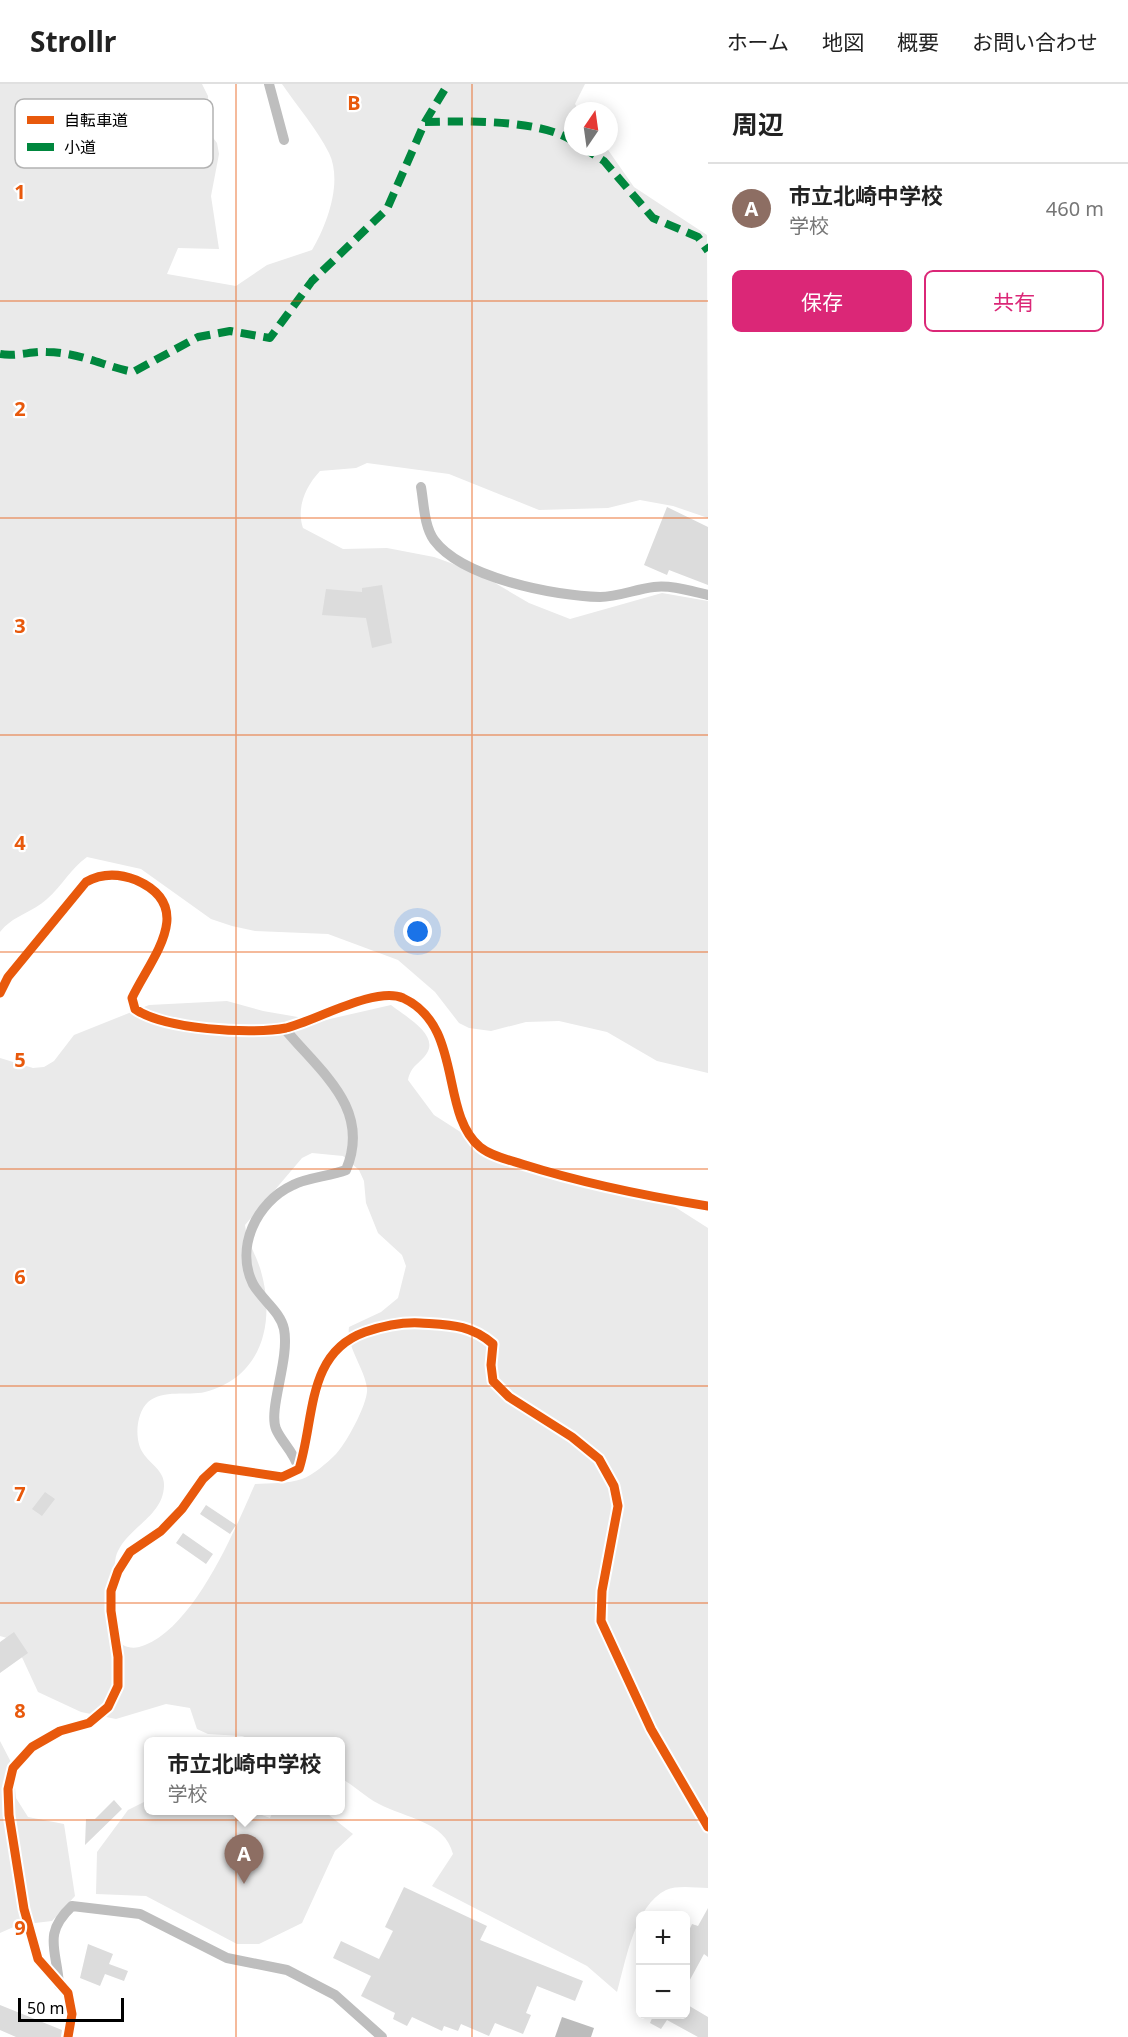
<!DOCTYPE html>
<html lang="ja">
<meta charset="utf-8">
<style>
:root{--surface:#fff;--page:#f6f6f6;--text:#222;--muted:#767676;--line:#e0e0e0;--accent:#db2777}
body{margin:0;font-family:"Noto Sans","Noto Sans JP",sans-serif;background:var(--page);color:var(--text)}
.controls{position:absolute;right:18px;bottom:18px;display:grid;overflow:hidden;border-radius:9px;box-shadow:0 3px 15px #0003}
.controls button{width:54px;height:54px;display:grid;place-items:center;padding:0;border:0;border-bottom:2px solid var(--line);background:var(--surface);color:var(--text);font:30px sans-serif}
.compass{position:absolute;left:564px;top:18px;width:54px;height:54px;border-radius:50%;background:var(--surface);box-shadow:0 3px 15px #0003;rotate:13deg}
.scale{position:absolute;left:18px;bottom:15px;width:106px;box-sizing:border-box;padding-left:6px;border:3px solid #000;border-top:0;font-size:16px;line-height:21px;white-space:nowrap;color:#000;-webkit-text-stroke:4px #fff;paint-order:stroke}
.you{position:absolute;left:418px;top:848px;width:21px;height:21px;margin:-15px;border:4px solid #fff;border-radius:50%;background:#1a73e8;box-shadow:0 0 0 9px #1a73e833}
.badge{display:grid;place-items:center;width:39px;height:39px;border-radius:50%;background:var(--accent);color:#fff;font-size:20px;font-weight:700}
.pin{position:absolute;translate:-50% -50px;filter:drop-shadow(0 2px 3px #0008)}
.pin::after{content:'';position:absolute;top:32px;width:21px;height:18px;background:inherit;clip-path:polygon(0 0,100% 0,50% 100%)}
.popup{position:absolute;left:144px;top:1653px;width:201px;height:78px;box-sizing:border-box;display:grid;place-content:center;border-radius:9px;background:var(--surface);filter:drop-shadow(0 2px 4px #0005);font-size:20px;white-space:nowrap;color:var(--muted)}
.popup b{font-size:22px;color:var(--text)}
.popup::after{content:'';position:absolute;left:50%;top:100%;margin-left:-12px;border:12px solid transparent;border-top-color:var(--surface)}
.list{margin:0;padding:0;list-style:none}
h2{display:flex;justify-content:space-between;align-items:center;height:78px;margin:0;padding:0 24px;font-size:26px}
h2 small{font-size:20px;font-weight:400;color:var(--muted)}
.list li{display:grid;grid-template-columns:39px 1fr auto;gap:18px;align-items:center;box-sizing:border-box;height:90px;padding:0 24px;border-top:2px solid var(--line)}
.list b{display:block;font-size:22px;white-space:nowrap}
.list p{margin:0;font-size:20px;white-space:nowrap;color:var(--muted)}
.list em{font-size:20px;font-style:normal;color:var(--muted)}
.actions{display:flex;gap:12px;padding:18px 24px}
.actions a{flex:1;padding:14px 0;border:2px solid var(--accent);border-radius:9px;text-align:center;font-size:21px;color:var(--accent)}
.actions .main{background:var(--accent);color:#fff}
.map{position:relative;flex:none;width:708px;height:1953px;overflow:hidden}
header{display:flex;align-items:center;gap:36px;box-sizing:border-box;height:84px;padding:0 30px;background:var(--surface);border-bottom:2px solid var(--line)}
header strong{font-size:28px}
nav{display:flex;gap:33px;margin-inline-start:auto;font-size:21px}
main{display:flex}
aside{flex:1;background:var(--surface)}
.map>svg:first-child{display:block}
.green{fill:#eaeaea;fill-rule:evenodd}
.water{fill:#bcbcbc}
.building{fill:#dcdcdc}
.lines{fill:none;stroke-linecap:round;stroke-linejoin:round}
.street{stroke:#bebebe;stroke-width:10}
.quiet{stroke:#00873e;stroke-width:8;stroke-dasharray:15 8;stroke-linecap:butt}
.cycleway-casing{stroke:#fff;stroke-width:13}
.cycleway{stroke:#e8590c;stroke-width:9}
.grid{fill:none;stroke:#e8590c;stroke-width:1.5;stroke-opacity:0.55}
.key{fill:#fff;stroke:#b2b2b2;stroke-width:1.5}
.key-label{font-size:16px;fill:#000}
.grid-label{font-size:20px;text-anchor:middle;font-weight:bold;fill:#e8590c;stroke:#fff;stroke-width:4.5;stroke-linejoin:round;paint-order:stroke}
</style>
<header>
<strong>Strollr</strong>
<nav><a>ホーム</a><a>地図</a><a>概要</a><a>お問い合わせ</a></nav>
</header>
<main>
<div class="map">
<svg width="708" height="1953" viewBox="0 0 708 1953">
<rect width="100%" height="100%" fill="#fff"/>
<path class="green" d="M 0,0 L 202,0 L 208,12 L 208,47 L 217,59 L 219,70 L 211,112 L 219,165 L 178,164 L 167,190 L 236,202 L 267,181 L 312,166 C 327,141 343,98 329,69 C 317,45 297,22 282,0 L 585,0 L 575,20 L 580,27 L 573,27 L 573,63 L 606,63 L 634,103 L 707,151 L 708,434 L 673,422 L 640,416 L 608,424 L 539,426 L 449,390 L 367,379 L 356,384 L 320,387 C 306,402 296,423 303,444 L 343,465 L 387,464 L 434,473 L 478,489 L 529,519 L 570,535 L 662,509 L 708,517 L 708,989 L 657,977 L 607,948 L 559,937 L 526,938 L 491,947 L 469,944 L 459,939 L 435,908 L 398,876 L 328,850 L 255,847 L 232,842 L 211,835 L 141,785 L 87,773 C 71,784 62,802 47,815 C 33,828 12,832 0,848 Z
M 227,917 L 263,927 L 321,937 L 391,921 C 403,931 439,950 427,969 C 420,980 411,981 408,996 L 434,1031 L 498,1072 L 551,1095 L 619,1100 L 664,1116 L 708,1144 L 708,1804 C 695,1804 678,1801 666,1806 C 635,1821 626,1876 617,1908 L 587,1882 L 432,1802 L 453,1770 C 445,1737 405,1734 379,1720 C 365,1713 354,1701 340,1694 L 340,1658 L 256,1657 L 242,1652 L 208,1650 L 197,1645 L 190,1624 L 166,1620 L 116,1635 L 81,1628 L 38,1608 L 14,1556 L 0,1552 L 0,974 L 33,984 L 44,983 L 54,977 L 74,951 L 149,921 ZM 312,1069 L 343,1072 L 359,1086 L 364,1097 L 366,1119 L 378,1149 L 402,1171 L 406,1182 L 398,1214 L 381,1228 L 349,1243 C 346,1263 364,1283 367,1304 C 369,1318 346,1360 336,1370 C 327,1379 313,1391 302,1395 C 288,1400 270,1399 255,1400 C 234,1448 195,1541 145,1561 C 138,1564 130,1565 123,1561 C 100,1545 109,1517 113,1494 C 115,1486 114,1474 118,1467 C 129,1443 163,1432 164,1402 C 165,1387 150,1380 143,1369 C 134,1356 136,1329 148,1318 C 164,1305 187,1312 205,1308 C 264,1293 276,1235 260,1184 C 255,1169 247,1157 245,1141 L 302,1074 Z
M 0,1657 L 13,1682 L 16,1714 L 28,1733 L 64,1740 L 75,1812 L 52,1837 L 18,1841 L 0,1849 Z
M 148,1716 L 148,1726 L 251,1727 L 270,1734 L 273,1727 L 324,1727 L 353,1750 L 335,1767 L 302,1839 L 259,1860 L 237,1860 L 146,1812 L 96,1810 L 97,1768 L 128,1726 Z"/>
<path class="water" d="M 562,1933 L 594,1944 L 591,1953 L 555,1953 Z"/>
<path class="building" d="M 667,423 L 708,443 L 708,501 L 669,486 L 667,491 L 644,481 Z
M 382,501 L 392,559 L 372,564 L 366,534 L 322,531 L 326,505 L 362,508 L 362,504 Z
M 45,1408 L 55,1415 L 42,1432 L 32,1425 Z
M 206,1421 L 236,1441 L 230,1450 L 200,1430 Z
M 183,1449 L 213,1470 L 206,1480 L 176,1459 Z
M 14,1548 L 28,1569 L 0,1589 L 0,1558 Z
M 114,1716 L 122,1725 L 85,1761 L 86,1735 L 95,1735 Z
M 404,1803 L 487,1842 L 480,1856 L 583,1897 L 575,1917 L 537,1902 L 526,1929 L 531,1931 L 523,1950 L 495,1939 L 489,1952 L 461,1940 L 458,1947 L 444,1942 L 442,1947 L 412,1933 L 407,1942 L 393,1935 L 395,1929 L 361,1912 L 371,1892 L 333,1874 L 341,1857 L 379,1875 L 393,1847 L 385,1843 Z
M 708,1824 L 708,1873 L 704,1870 L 686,1903 L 686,1853 L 692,1840 L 698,1842 Z
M 88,1860 L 113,1870 L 109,1880 L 128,1887 L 124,1897 L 105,1890 L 100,1902 L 80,1894 Z
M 686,1920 L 708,1933 L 708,1953 L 698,1953 L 667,1936 L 661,1945 L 650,1939 L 654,1930 L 686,1930 Z
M 0,1921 L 62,1946 L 61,1953 L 16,1953 L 0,1946 Z"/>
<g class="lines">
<path class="street" d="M 269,0 L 284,56
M 421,403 C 424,420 424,442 434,456 C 462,494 555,512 600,513 C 618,513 636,505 654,503 C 672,501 690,507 708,511
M 0,909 L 8,893 L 86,798 C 102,789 118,789 136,796 C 198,823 151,874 132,914 L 135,925 C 163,945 251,951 286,944 C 315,937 375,902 403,914 C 464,942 439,1029 480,1063 C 491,1072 509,1076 522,1080 C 582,1099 646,1112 708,1122
M 284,944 C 320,988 372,1024 346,1086 C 331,1092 306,1094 293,1101 C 256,1118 235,1164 253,1200 C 262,1216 280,1227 284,1245 C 290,1275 268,1325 276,1345 C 282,1359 293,1366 299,1385
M 59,1901 C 57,1866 42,1850 72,1822 L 140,1830 L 227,1874 L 287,1886 L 335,1911 L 382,1953
M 68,1953 L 72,1930 L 68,1909 L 38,1875 L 24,1825 L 9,1731 L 8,1705 L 13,1684 L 32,1663 L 60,1647 L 89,1639 L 108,1623 L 118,1602 L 118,1573 L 111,1527 L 111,1507 L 118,1487 L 130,1468 L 161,1447 L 182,1425 L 203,1395 L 216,1383 L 282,1393 L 299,1385 C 315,1335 306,1269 365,1248 C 383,1242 401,1238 420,1239 C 449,1241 470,1240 493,1260 L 491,1281 L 493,1297 L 509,1313 L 572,1353 L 599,1375 L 614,1402 L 618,1422 L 602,1507 L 601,1537 L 651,1645 L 708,1743"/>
<path class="quiet" d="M 425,38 C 465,37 539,35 573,57
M 582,63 L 604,77 L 653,134 L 698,153 L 708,167
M 0,270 C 15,273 32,267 47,268 C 77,268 104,282 133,288 L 198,253 L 230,247 L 270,254 L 312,197 L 387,125 L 425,38 L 448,0"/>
<defs>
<path id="cycleway" d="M 0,909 L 8,893 L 86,798 C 102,789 118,789 136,796 C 198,823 151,874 132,914 L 135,925 C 163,945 251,951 286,944 C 315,937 375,902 403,914 C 464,942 439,1029 480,1063 C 491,1072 509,1076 522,1080 C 582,1099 646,1112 708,1122
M 68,1953 L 72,1930 L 68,1909 L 38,1875 L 24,1825 L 9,1731 L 8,1705 L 13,1684 L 32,1663 L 60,1647 L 89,1639 L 108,1623 L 118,1602 L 118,1573 L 111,1527 L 111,1507 L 118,1487 L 130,1468 L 161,1447 L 182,1425 L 203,1395 L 216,1383 L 282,1393 L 299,1385 C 315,1335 306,1269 365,1248 C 383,1242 401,1238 420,1239 C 449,1241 470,1240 493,1260 L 491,1281 L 493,1297 L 509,1313 L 572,1353 L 599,1375 L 614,1402 L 618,1422 L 602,1507 L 601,1537 L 651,1645 L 708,1743"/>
</defs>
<use href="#cycleway" class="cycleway-casing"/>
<use href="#cycleway" class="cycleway"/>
</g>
<path class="grid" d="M 236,0 L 236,1953M 472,0 L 472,1953M 0,217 L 708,217M 0,434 L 708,434M 0,651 L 708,651M 0,868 L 708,868M 0,1085 L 708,1085M 0,1302 L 708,1302M 0,1519 L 708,1519M 0,1736 L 708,1736"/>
<rect x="15" y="15" width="198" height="69" rx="9" class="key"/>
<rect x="27" y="32" width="27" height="8" fill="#e8590c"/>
<rect x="27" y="59" width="27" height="8" fill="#00873e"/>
<g class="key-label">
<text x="64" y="42">自転車道</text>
<text x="64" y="69">小道</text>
</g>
<g class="grid-label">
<text x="354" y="26">B</text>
<text x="20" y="115">1</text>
<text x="20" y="332">2</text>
<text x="20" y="549">3</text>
<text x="20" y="766">4</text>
<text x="20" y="983">5</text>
<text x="20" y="1200">6</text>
<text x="20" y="1417">7</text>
<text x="20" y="1634">8</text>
<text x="20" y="1851">9</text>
</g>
</svg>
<div class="controls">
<button>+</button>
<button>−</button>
</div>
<svg class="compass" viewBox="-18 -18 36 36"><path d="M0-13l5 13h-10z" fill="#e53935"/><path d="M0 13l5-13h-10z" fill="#767676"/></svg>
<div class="scale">50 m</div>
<div class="you"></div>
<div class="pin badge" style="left:244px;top:1800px;background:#8d6e63">A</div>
<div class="popup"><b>市立北崎中学校</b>学校</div>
</div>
<aside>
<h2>周辺<small></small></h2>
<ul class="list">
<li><span class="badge" style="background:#8d6e63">A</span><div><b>市立北崎中学校</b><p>学校</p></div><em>460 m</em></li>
</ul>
<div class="actions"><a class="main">保存</a><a>共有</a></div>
</aside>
</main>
